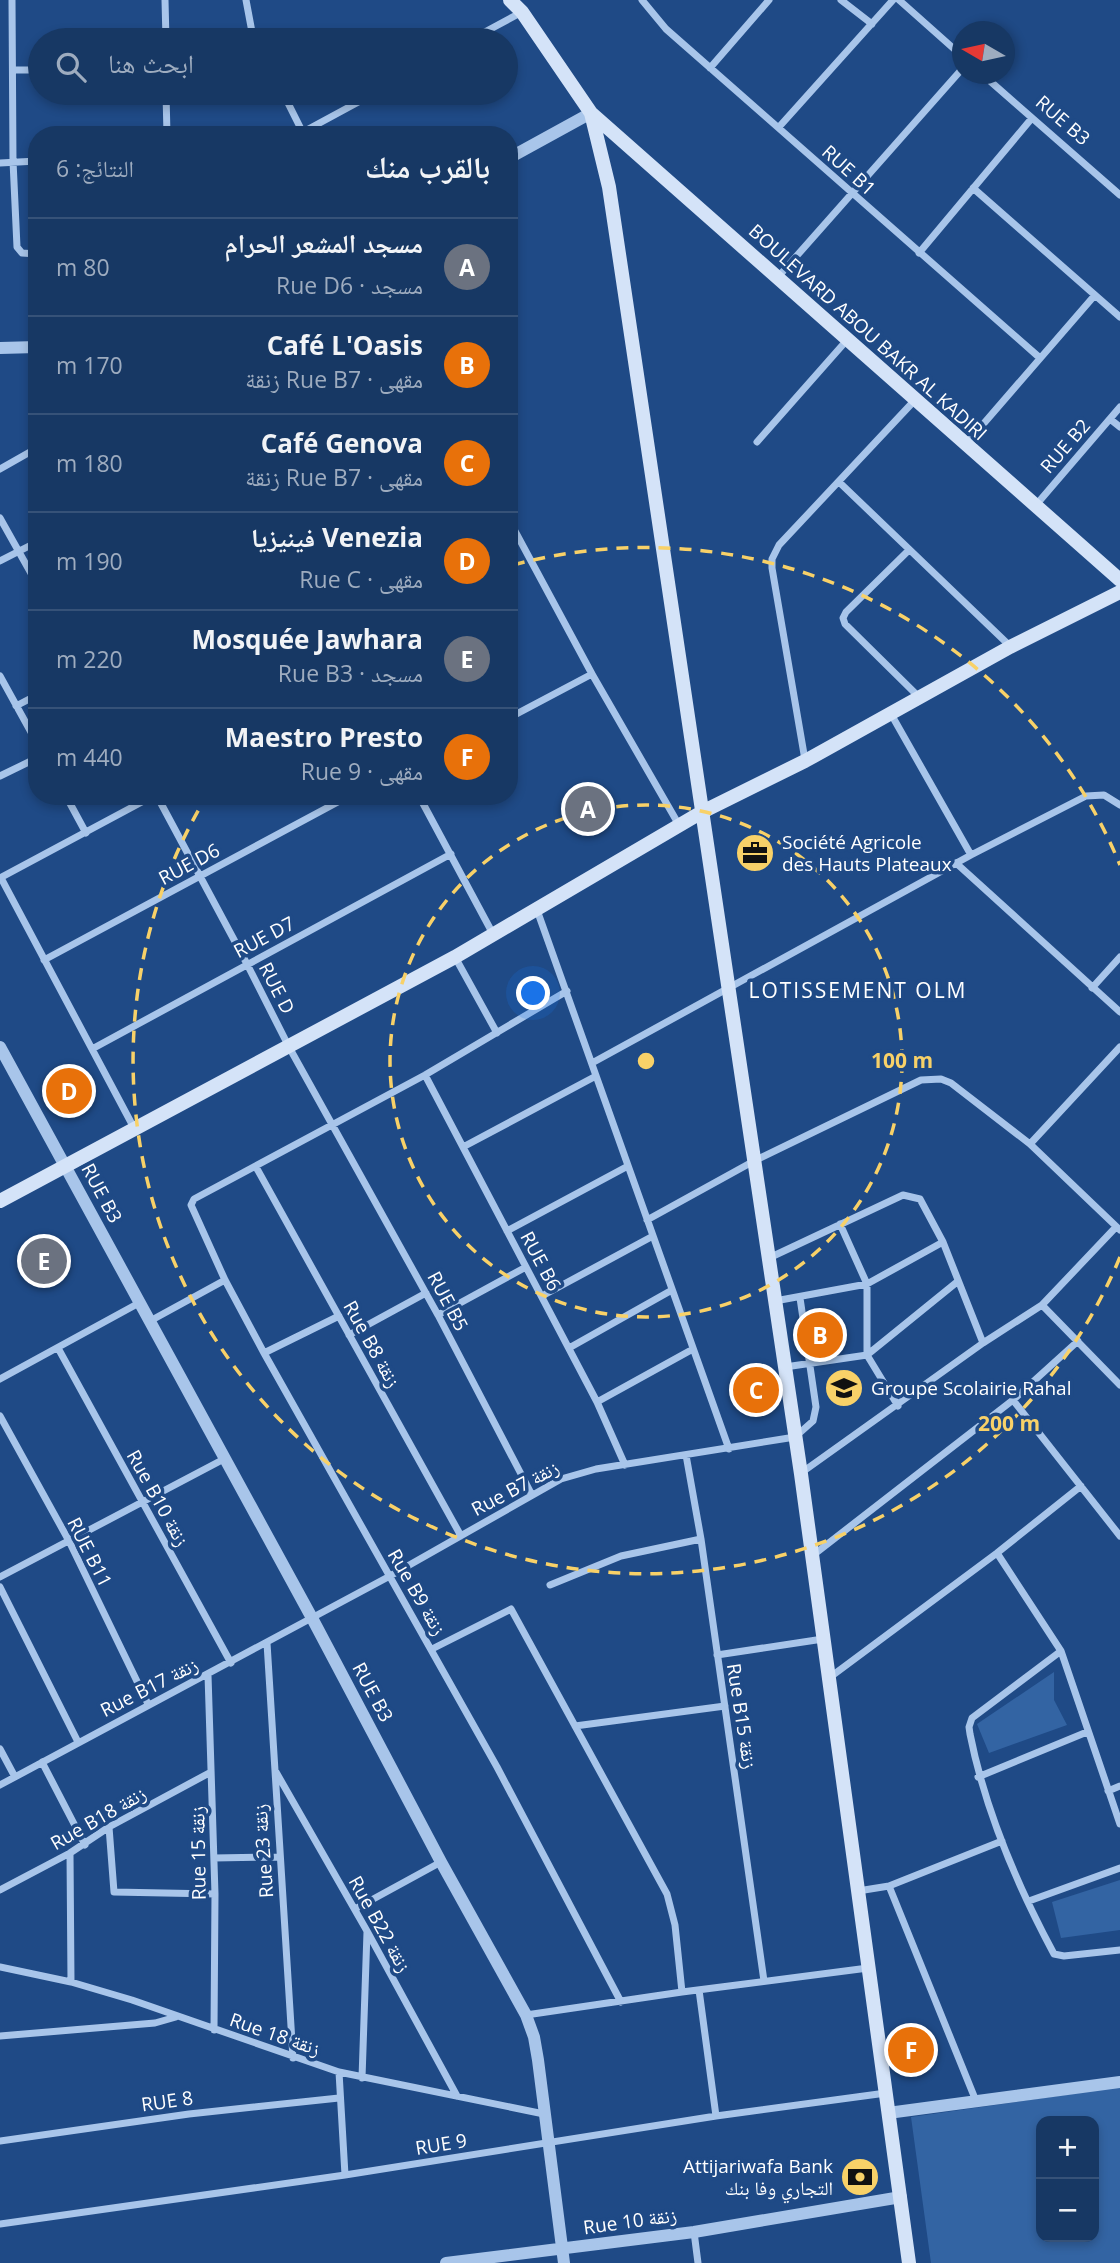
<!DOCTYPE html>
<html lang="ar">
<meta charset="utf-8">
<style>
:root{--surface:#173864;--page:#203f6a;--text:#f1f3f6;--muted:#9eacbf;--line:#365278;--accent:#8bbbb9}
body{margin:0;font-family:"Open Sans","Noto Naskh Arabic",sans-serif;background:var(--page);color:var(--text);direction:rtl}
.controls{position:absolute;right:21px;bottom:21px;display:grid;overflow:hidden;border-radius:14px;box-shadow:0 4px 10px #0003}
.controls button{width:63px;height:63px;display:grid;place-items:center;padding:0;border:0;border-bottom:2px solid var(--line);background:var(--surface);color:var(--text);font:35px sans-serif}
.compass{position:absolute;left:952px;top:21px;width:63px;height:63px;border-radius:50%;background:var(--surface);box-shadow:0 4px 10px #0003;rotate:279deg}
.you{position:absolute;left:534px;top:994px;width:24px;height:24px;margin:-18px;border:5px solid #fff;border-radius:50%;background:#1a73e8;box-shadow:0 0 0 10px #1a73e833}
.badge{display:grid;place-items:center;width:46px;height:46px;border-radius:50%;background:var(--accent);color:#fff;font-size:23px;font-weight:700}
.pin{position:absolute;translate:-50% -50%;border:4px solid #fff;box-shadow:0 2px 7px #0006}
.list{margin:0;padding:0;list-style:none}
h2{display:flex;justify-content:space-between;align-items:center;height:91px;margin:0;padding:0 28px;font-size:30px}
h2 small{font-size:23px;font-weight:400;color:var(--muted)}
.list li{display:grid;grid-template-columns:46px 1fr auto;gap:21px;align-items:center;box-sizing:border-box;height:98px;padding:0 28px;border-top:2px solid var(--line)}
.list b{display:block;font-size:26px;white-space:nowrap}
.list p{margin:0;font-size:23px;white-space:nowrap;color:var(--muted)}
.list em{font-size:23px;font-style:normal;color:var(--muted)}
.icon{flex:none;width:38px;height:38px;fill:none;stroke:currentColor;stroke-width:2;stroke-linecap:round;stroke-linejoin:round}
.map{position:relative;flex:none;width:1120px;height:2263px;overflow:hidden;direction:ltr}
.search{position:absolute;background:var(--surface);box-shadow:0 4px 10px #0003;left:28px;top:28px;width:490px;height:77px;display:flex;align-items:center;gap:18px;box-sizing:border-box;padding:0 24px;border-radius:38px;color:var(--muted);font-size:26px}
.panel{position:absolute;background:var(--surface);box-shadow:0 4px 10px #0003;left:28px;top:126px;width:490px;height:679px;border-radius:28px;direction:rtl}
.map>svg:first-child{display:block}
.green{fill:#3364a3;fill-rule:evenodd}
.lines{fill:none;stroke-linecap:round;stroke-linejoin:round}
.minor{stroke:#a8c5ea;stroke-width:7}
.tertiary{stroke:#a8c5ea;stroke-width:12}
.secondary{stroke:#d4e3f8;stroke-width:14}
.ring{fill:none;stroke:#f8d168;stroke-width:3.5;stroke-dasharray:12 9}
.labels{text-anchor:middle;dominant-baseline:central;stroke-width:7;stroke-linejoin:round;paint-order:stroke}
.street-label{font-size:19px;fill:#fff;stroke:#1f4a86}
.poi-label{font-size:19px;fill:#fff;stroke:#1f4a86;text-anchor:start}
.neighbourhood-label{font-size:21px;letter-spacing:2px;fill:#fff;stroke:#1f4a86}
.centre{fill:#f8d168;stroke:#1f4a86;stroke-width:3.5}
.ring-label{font-size:21px;text-anchor:middle;font-weight:bold;fill:#f8d168;stroke:#1f4a86;stroke-width:7;stroke-linejoin:round;paint-order:stroke}
</style>
<div class="map">
<svg width="1120" height="2263" viewBox="0 0 1120 2263">
<rect width="100%" height="100%" fill="#1f4a86"/>
<path class="green" d="M 1054,1672 L 1054,1700 L 1067,1725 L 989,1753 L 977,1724 Z
M 1120,1880 L 1120,1930 L 1061,1938 L 1052,1902 Z
M 1120,2087 L 1120,2263 L 931,2263 L 911,2117 ZM 1041,2121 L 1094,2121 L 1094,2237 L 1041,2237 Z"/>
<g class="lines">
<path class="minor" d="M 12,0 L 13,161 L 17,247 L 22,253 L 37,254
M 165,0 L 166,40
M 246,0 L 252,32 L 256,40
M 642,0 L 666,29 L 1040,358
M 841,0 L 872,24
M 899,0 L 962,56
M 470,40 L 522,12
M 710,68 L 769,0
M 13,70 L 40,70
M 982,74 L 1120,195
M 166,93 L 167,135
M 283,93 L 304,135
M 779,127 L 893,0
M 303,132 L 375,93
M 0,163 L 37,161
M 973,188 L 1120,317
M 919,253 L 1032,118
M 778,277 L 962,69
M 1110,419 L 1120,427
M 757,442 L 847,340
M 966,444 L 1095,295
M 0,469 L 37,448
M 839,482 L 1010,646
M 1036,505 L 1120,407
M 0,518 L 37,584
M 509,520 L 592,674 L 679,825
M 909,550 L 846,612 L 843,618 L 845,624 L 919,697
M 0,561 L 37,542
M 0,676 L 37,743
M 16,706 L 37,695
M 891,714 L 971,855
M 509,718 L 592,674
M 805,760 L 772,568 L 772,559 L 779,545 L 915,400
M 0,776 L 37,758
M 66,796 L 86,833
M 157,796 L 247,964 L 289,1047 L 438,1315 L 532,1495
M 419,796 L 493,934
M 956,863 L 1120,1012
M 0,878 L 153,796
M 1,878 L 134,1128
M 537,910 L 729,1449
M 455,957 L 497,1033
M 44,960 L 349,796
M 1092,988 L 1120,957
M 567,991 L 425,1075 L 194,1199 L 191,1205 L 225,1280 L 264,1353 L 497,1767 L 621,2002
M 92,1049 L 451,854
M 592,1063 L 971,855 L 1086,796 L 1104,795 L 1120,805
M 425,1075 L 597,1402 L 625,1465
M 1030,1144 L 1120,1047
M 463,1147 L 596,1076
M 256,1167 L 461,1536
M 647,1220 L 754,1161 L 921,1080 L 941,1079 L 951,1083 L 1030,1144 L 1120,1230
M 840,1224 L 867,1284 L 867,1355 L 898,1406
M 507,1231 L 628,1166
M 769,1258 L 903,1195 L 920,1199 L 943,1242 L 983,1343
M 542,1296 L 653,1236
M 775,1301 L 867,1284 L 943,1242
M 1042,1305 L 1120,1385
M 438,1315 L 526,1267
M 150,1321 L 225,1280
M 349,1335 L 426,1293
M 58,1348 L 231,1663
M 569,1348 L 672,1290
M 264,1353 L 339,1316
M 785,1367 L 867,1355 L 957,1282
M 0,1379 L 139,1303
M 1013,1400 L 1120,1536
M 597,1402 L 693,1349
M 0,1416 L 69,1541 L 148,1704
M 686,1455 L 701,1539 L 764,1981
M 801,1473 L 983,1343 L 1042,1305 L 1116,1227
M 997,1553 L 1061,1651 L 1120,1824
M 812,1556 L 1013,1400 L 1078,1341
M 0,1577 L 224,1459
M 550,1585 L 621,1556 L 701,1539
M 0,1587 L 78,1742
M 267,1643 L 293,2058
M 432,1649 L 511,1609 L 667,1894 L 675,1925 L 682,1992
M 1061,1651 L 972,1718 L 969,1727 L 970,1734 C 985,1810 1017,1885 1054,1954 L 1064,1956 L 1120,1950
M 717,1655 L 823,1639
M 208,1675 L 215,1894 L 214,2030
M 829,1678 L 997,1553 L 1081,1486
M 575,1726 L 725,1706
M 0,1749 L 15,1777
M 42,1762 L 85,1845
M 276,1772 L 367,1931 L 457,2096
M 978,1777 L 1087,1732
M 0,1785 L 390,1576 L 561,1479 L 596,1469 L 795,1437 L 813,1421 L 816,1407 L 800,1298
M 1108,1791 L 1120,1786
M 109,1827 L 114,1892 L 215,1894
M 70,1853 L 71,1982
M 214,1858 L 279,1857
M 889,1886 L 976,2101
M 0,1890 L 70,1853 L 109,1827 L 211,1772
M 858,1891 L 889,1886 L 1002,1841
M 1029,1901 L 1120,1868
M 355,1909 L 441,1862
M 0,1967 L 71,1982 L 132,2000 L 339,2072 L 544,2114
M 699,1990 L 716,2116
M 526,2015 L 682,1992 L 868,1968
M 0,2036 L 155,2023 L 176,2017
M 339,2072 L 345,2175
M 362,2078 L 367,1932
M 0,2141 L 189,2114 L 339,2098
M 0,2224 L 345,2175 L 716,2116 L 886,2093
M 694,2232 L 698,2263"/>
<path class="tertiary" d="M 509,158 L 591,113
M 0,348 L 37,347
M 0,1047 L 312,1618 L 441,1862 L 526,2015 L 534,2037 L 538,2060 L 564,2263
M 888,2113 L 1120,2082
M 446,2263 L 694,2232 L 901,2197"/>
<path class="secondary" d="M 510,0 L 522,12 L 591,113 L 609,187 L 801,1474 L 909,2263
M 591,113 L 1120,580
M 0,1201 L 455,957 L 702,812 L 805,761 L 1010,647 L 1120,592"/>
</g>
<g class="ring">
<circle cx="646" cy="1061" r="256"/>
<path d="M1120 1257A513 513 0 1 1 206 797M513 565A513 513 0 0 1 1120 865"/>
</g>
<defs>
<symbol id="office-disc" viewBox="-11 -11 22 22"><circle r="9.5" fill="#f8d168" stroke="#1f4a86"/><path d="M-6-3h4V-5.5h4V-3h4V5H-6ZM-1-4.5V-3h2v-1.5ZM-6 0V1H6V0Z" fill="#111"/></symbol>
<symbol id="school-disc" viewBox="-11 -11 22 22"><circle r="9.5" fill="#f8d168" stroke="#1f4a86"/><path d="M0-5L7-2L0 1L-7-2ZM-4 1L0 2.5L4 1V4Q0 6-4 4Z" fill="#111"/></symbol>
<symbol id="bank-disc" viewBox="-11 -11 22 22"><circle r="9.5" fill="#f8d168" stroke="#1f4a86"/><path d="M-6-4H6V4H-6ZM0-2.3a2.3 2.3 0 1 0 0 4.6a2.3 2.3 0 1 0 0-4.6Z" fill="#111"/></symbol>
</defs>
<g fill-rule="evenodd">
<use href="#office-disc" x="733" y="831" width="44" height="44"/>
<use href="#school-disc" x="822" y="1366" width="44" height="44"/>
<use href="#bank-disc" x="838" y="2155" width="44" height="44"/>
</g>
<g class="labels">
<g class="street-label">
<text transform="translate(1063 120) rotate(41)">RUE B3</text>
<text transform="translate(849 170) rotate(42)">RUE B1</text>
<text transform="translate(868 332) rotate(42)">BOULEVARD ABOU BAKR AL KADIRI</text>
<text transform="translate(1065 446) rotate(-49)">RUE B2</text>
<text transform="translate(189 864) rotate(-28)">RUE D6</text>
<text transform="translate(264 937) rotate(-28)">RUE D7</text>
<text transform="translate(277 988) rotate(63)">RUE D</text>
<text transform="translate(102 1193) rotate(62)">RUE B3</text>
<text transform="translate(541 1261) rotate(62)">RUE B6</text>
<text transform="translate(448 1301) rotate(62)">RUE B5</text>
<text transform="translate(372 1344) rotate(61)">Rue B8 زنقة</text>
<text transform="translate(515 1488) rotate(-28)">Rue B7 زنقة</text>
<text transform="translate(158 1498) rotate(61)">Rue B10 زنقة</text>
<text transform="translate(90 1552) rotate(63)">RUE B11</text>
<text transform="translate(417 1592) rotate(60)">Rue B9 زنقة</text>
<text transform="translate(149 1687) rotate(-27)">Rue B17 زنقة</text>
<text transform="translate(373 1692) rotate(62)">RUE B3</text>
<text transform="translate(742 1716) rotate(81)">Rue B15 زنقة</text>
<text transform="translate(98 1818) rotate(-30)">Rue B18 زنقة</text>
<text transform="translate(263 1851) rotate(-94)">Rue 23 زنقة</text>
<text transform="translate(198 1853) rotate(-91)">Rue 15 زنقة</text>
<text transform="translate(380 1924) rotate(61)">Rue B22 زنقة</text>
<text transform="translate(275 2034) rotate(19)">Rue 18 زنقة</text>
<text transform="translate(167 2101) rotate(-8)">RUE 8</text>
<text transform="translate(441 2144) rotate(-9)">RUE 9</text>
<text transform="translate(630 2221) rotate(-8)">Rue 10 زنقة</text>
</g>
<g class="poi-label">
<text x="782" y="842">Société Agricole<tspan x="782" dy="22">des Hauts Plateaux</tspan></text>
<text x="871" y="1388">Groupe Scolairie Rahal</text>
<text x="833" y="2166" text-anchor="end">Attijariwafa Bank<tspan x="833" dy="22">التجاري وفا بنك</tspan></text>
</g>
<g class="neighbourhood-label">
<text x="858" y="990">LOTISSEMENT OLM</text>
</g>
</g>
<circle cx="646" cy="1061" r="10" class="centre"/>
<g class="ring-label">
<text x="902" y="1068">100 m</text>
<text x="1009" y="1431">200 m</text>
</g>
</svg>
<div class="controls">
<button>+</button>
<button>−</button>
</div>
<svg class="compass" viewBox="-18 -18 36 36"><path d="M0-13l5 13h-10z" fill="#e53935"/><path d="M0 13l5-13h-10z" fill="#9eacbf"/></svg>
<div class="you"></div>
<div class="pin badge" style="left:588px;top:809px;background:#6b7280">A</div>
<div class="pin badge" style="left:820px;top:1335px;background:#e8710a">B</div>
<div class="pin badge" style="left:756px;top:1390px;background:#e8710a">C</div>
<div class="pin badge" style="left:69px;top:1091px;background:#e8710a">D</div>
<div class="pin badge" style="left:44px;top:1261px;background:#6b7280">E</div>
<div class="pin badge" style="left:911px;top:2050px;background:#e8710a">F</div>
<div class="search"><svg class="icon" aria-label="search" viewBox="0 0 24 24"><circle cx="10" cy="10" r="6"/><path d="M15 15l6 6"/></svg>ابحث هنا</div>
<section class="panel">
<h2>بالقرب منك<small>النتائج: 6</small></h2>
<ul class="list">
<li><span class="badge" style="background:#6b7280">A</span><div><b>مسجد المشعر الحرام</b><p>مسجد · Rue D6</p></div><em>80 m</em></li>
<li><span class="badge" style="background:#e8710a">B</span><div><b>Café L'Oasis</b><p>مقهى · Rue B7 زنقة</p></div><em>170 m</em></li>
<li><span class="badge" style="background:#e8710a">C</span><div><b>Café Genova</b><p>مقهى · Rue B7 زنقة</p></div><em>180 m</em></li>
<li><span class="badge" style="background:#e8710a">D</span><div><b>Venezia فينيزيا</b><p>مقهى · Rue C</p></div><em>190 m</em></li>
<li><span class="badge" style="background:#6b7280">E</span><div><b>Mosquée Jawhara</b><p>مسجد · Rue B3</p></div><em>220 m</em></li>
<li><span class="badge" style="background:#e8710a">F</span><div><b>Maestro Presto</b><p>مقهى · Rue 9</p></div><em>440 m</em></li>
</ul>
</section>
</div>
